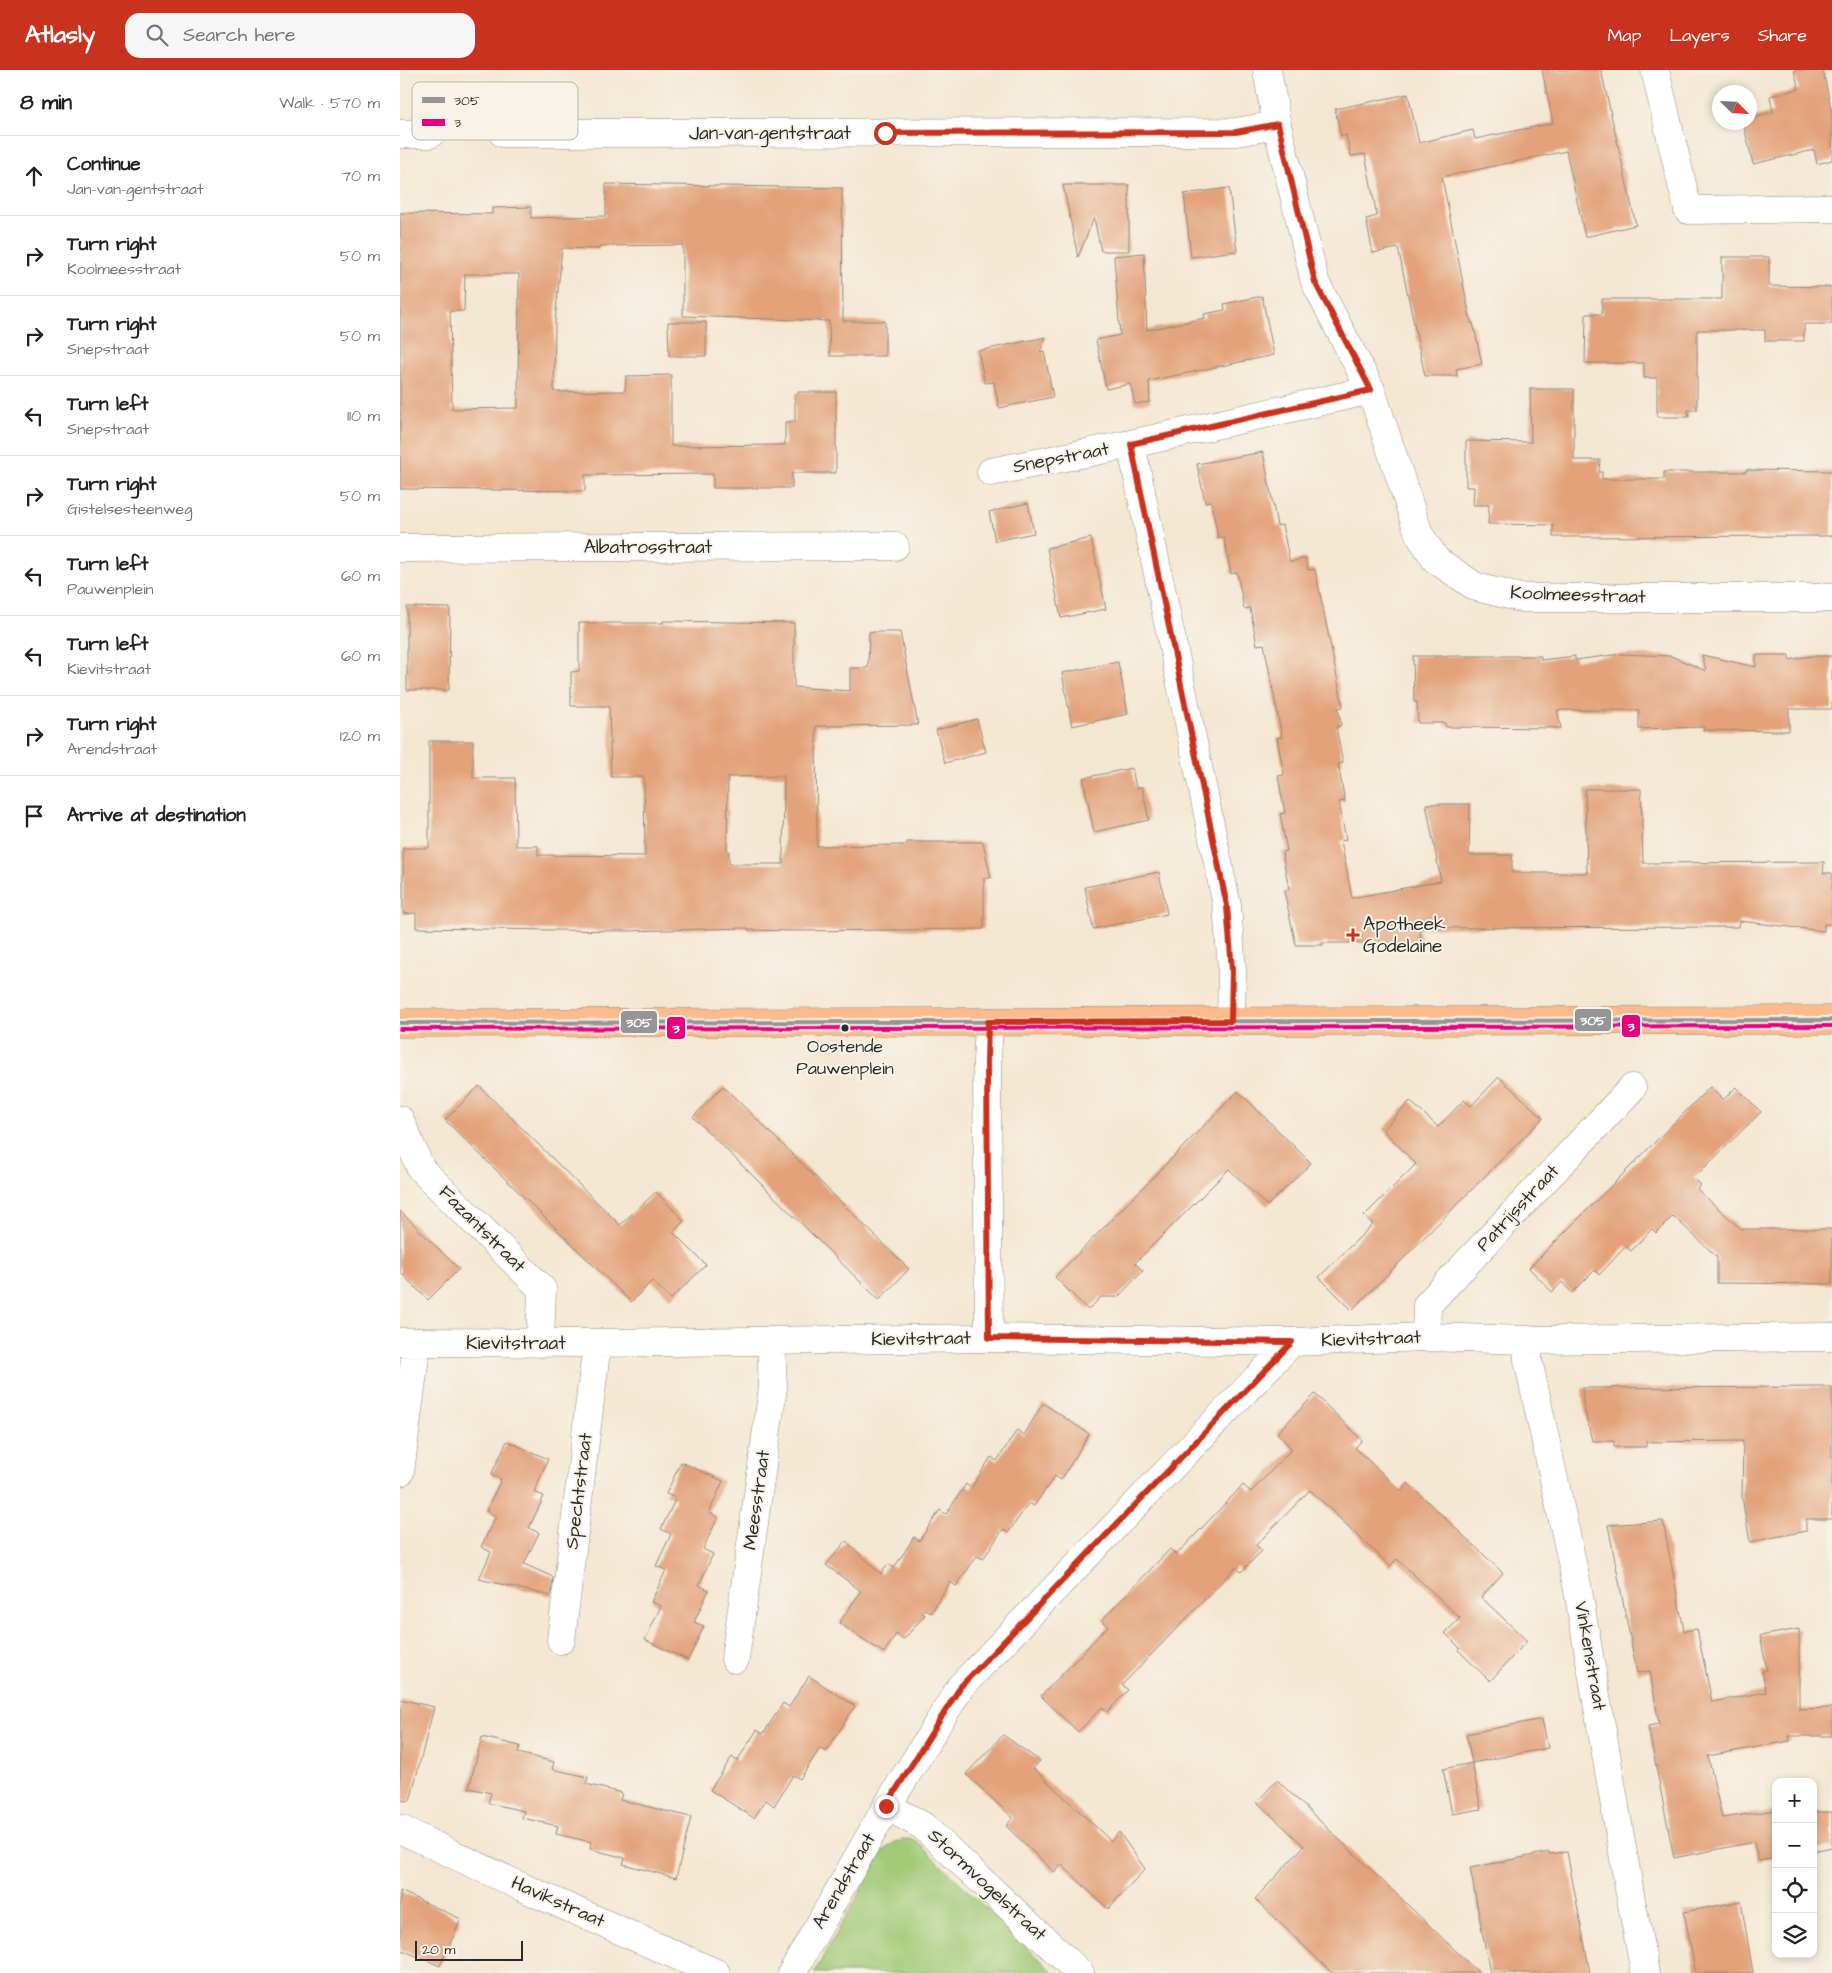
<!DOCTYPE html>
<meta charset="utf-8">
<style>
:root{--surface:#fff;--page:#f6f6f6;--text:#222;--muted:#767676;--line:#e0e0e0;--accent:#c8321e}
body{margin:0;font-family:"Architects Daughter",sans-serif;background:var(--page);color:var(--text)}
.controls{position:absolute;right:15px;bottom:15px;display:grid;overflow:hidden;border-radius:10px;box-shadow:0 2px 8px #0003}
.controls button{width:45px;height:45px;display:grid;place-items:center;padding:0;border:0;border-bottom:1px solid var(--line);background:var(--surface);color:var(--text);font:25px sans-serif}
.compass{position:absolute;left:1312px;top:15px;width:45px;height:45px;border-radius:50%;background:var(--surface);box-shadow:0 2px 8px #0003;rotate:114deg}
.scale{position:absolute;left:15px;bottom:12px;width:108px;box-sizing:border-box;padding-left:5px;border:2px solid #2b2b2b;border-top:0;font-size:14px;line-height:18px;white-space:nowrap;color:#2b2b2b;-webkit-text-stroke:4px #f7f3e8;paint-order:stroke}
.stop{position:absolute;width:15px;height:15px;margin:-11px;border:4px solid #c8321e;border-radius:50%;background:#fff}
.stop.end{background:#c8321e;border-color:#fff;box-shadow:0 1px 5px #0008}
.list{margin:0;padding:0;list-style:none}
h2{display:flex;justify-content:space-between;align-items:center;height:65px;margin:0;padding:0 20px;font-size:21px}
h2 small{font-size:16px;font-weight:400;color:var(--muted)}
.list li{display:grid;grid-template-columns:32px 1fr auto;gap:15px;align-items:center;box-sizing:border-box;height:80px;padding:0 20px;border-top:1px solid var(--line)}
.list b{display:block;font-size:19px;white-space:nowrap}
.list p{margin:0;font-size:16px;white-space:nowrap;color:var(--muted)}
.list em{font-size:16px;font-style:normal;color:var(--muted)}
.icon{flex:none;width:28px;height:28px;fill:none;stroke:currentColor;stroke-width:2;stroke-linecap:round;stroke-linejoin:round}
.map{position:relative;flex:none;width:1432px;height:1903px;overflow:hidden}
header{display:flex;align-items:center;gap:30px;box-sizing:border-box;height:70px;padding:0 25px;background:var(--accent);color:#fff}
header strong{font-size:24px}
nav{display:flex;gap:28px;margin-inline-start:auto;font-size:18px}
.search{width:350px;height:45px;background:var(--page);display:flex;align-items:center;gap:12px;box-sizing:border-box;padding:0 18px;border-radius:15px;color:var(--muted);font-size:19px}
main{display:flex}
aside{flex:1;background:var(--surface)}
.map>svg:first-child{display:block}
.green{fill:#a1cb77;stroke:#667b51}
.building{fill:#e3a279;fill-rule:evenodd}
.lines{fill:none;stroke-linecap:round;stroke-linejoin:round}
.minor-casing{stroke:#90897e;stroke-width:29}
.major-casing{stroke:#90897e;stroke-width:29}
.minor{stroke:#fff;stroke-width:28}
.major{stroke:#fbbb8c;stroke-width:28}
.bus-1-casing{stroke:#f7f3e8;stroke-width:8}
.bus-2-casing{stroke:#f7f3e8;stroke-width:8}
.bus-1{stroke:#959595;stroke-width:4}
.bus-2{stroke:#e6007e;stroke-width:4}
.route{stroke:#c8321e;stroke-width:6}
.poi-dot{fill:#c8321e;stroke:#f7f3e8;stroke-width:2}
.bus-dot{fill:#2b2b2b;stroke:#f7f3e8;stroke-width:2}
.labels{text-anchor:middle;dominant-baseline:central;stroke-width:4;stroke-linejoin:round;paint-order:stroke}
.bus-label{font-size:18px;fill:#2b2b2b;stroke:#f7f3e8}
.street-label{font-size:19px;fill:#2b2b2b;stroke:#f7f3e8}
.poi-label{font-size:19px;fill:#2b2b2b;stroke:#f7f3e8;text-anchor:start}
.key{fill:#f7f3e8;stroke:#bab7af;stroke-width:1}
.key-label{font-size:14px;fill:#2b2b2b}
.line-badge{stroke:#f7f3e8;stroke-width:2}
.badge-label{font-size:14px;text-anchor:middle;font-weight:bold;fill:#fff}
</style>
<header>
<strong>Atlasly</strong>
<div class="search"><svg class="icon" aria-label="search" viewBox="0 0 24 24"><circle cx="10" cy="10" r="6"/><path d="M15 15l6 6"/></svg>Search here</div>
<nav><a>Map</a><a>Layers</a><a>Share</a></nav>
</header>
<main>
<aside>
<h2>8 min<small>Walk · 570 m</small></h2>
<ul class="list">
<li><svg class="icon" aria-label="ahead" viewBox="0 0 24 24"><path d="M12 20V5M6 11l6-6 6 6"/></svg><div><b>Continue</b><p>Jan-van-gentstraat</p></div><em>70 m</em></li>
<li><svg class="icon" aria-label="right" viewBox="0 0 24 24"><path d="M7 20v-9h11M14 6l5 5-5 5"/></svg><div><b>Turn right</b><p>Koolmeesstraat</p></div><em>50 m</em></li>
<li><svg class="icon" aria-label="right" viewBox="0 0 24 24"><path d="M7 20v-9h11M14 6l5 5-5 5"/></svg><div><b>Turn right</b><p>Snepstraat</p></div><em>50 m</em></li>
<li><svg class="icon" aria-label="left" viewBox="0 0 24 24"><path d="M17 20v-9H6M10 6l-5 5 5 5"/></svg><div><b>Turn left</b><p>Snepstraat</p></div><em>110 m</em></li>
<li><svg class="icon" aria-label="right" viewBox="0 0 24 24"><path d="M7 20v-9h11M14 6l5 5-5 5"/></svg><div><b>Turn right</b><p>Gistelsesteenweg</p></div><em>50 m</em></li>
<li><svg class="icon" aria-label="left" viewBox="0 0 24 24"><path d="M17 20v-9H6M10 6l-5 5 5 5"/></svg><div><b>Turn left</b><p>Pauwenplein</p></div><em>60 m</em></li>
<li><svg class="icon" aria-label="left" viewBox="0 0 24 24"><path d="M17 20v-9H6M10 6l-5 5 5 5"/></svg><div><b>Turn left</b><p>Kievitstraat</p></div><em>60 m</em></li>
<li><svg class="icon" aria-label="right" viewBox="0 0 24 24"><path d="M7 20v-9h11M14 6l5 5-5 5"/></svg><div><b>Turn right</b><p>Arendstraat</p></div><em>120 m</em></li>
<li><svg class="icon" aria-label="arrive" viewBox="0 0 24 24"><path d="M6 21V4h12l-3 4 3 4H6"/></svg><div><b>Arrive at destination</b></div></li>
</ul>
</aside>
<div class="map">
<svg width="1432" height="1903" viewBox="0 0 1432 1903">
<rect width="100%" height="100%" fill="#f7f3e8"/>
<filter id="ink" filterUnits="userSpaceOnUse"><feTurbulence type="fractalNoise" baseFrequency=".02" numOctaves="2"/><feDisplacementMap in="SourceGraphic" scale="10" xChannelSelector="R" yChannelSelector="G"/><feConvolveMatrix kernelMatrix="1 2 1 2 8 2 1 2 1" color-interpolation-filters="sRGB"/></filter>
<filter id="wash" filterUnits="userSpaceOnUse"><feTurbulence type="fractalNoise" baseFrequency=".0096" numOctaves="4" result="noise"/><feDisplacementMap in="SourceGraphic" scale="20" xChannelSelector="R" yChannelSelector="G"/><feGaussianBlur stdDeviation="1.12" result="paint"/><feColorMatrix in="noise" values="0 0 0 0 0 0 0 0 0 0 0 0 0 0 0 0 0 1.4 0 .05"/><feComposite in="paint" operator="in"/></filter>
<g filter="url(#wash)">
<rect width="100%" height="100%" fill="#f4e7d2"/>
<path class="green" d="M 509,1769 L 517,1772 L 654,1903 L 414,1903 L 480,1786 C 489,1775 495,1770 509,1769 Z"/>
<g id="blocks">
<path class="building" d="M 1142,0 L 1201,0 L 1236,155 L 1185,167 L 1166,81 L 1042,107 L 1071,253 L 1073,253 L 1082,294 L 1056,299 L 1057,306 L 1025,306 L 998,178 L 973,183 L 966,149 L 977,146 L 965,84 L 951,86 L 946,65 L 941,66 L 935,39 L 1008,24 L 1019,73 L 1073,60 L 1075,69 L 1153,53 Z
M 1394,0 L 1423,0 L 1432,44 L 1432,90 L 1417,94 L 1414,80 L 1353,94 L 1343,52 L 1350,52 L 1350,48 L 1373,42 L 1370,26 L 1399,19 Z
M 206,114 L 442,118 L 443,251 L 485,251 L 485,286 L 430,286 L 429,251 L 283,246 L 283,175 L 199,176 L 199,179 L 162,178 L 155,252 L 154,322 L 225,321 L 226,306 L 271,305 L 271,376 L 385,375 L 385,352 L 395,352 L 395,324 L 398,324 L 398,322 L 436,322 L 436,403 L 392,403 L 392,418 L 313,418 L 313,404 L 185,405 L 185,421 L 0,419 L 0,143 L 92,144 L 92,138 L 131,137 L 131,148 L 206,146 ZM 65,204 L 119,204 L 118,338 L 52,339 L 50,241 L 64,241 Z
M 663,115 L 729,115 L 729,181 L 701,181 L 694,148 L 678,187 Z
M 829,118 L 837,181 L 791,187 L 784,124 Z
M 744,183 L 747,260 L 805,248 L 804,244 L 825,240 L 824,234 L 862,226 L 874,285 L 749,311 L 750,332 L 735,334 L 730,314 L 706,319 L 696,270 L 720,265 L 714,186 Z
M 1322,187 L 1369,187 L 1369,216 L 1432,217 L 1432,254 L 1404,254 L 1404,271 L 1365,271 L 1365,260 L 1297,260 L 1297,340 L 1288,340 L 1289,347 L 1257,347 L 1257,308 L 1244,308 L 1244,293 L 1185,293 L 1186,244 L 1202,244 L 1202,229 L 1322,229 Z
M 268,252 L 306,252 L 306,286 L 269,286 Z
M 646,267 L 640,282 L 644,281 L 653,327 L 599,338 L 594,312 L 585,313 L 578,281 Z
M 1130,319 L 1174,319 L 1174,390 L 1200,390 L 1199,402 L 1202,402 L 1202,409 L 1264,409 L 1264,402 L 1346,402 L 1346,400 L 1432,401 L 1432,466 L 1153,467 L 1153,455 L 1088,454 L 1089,435 L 1073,435 L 1074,417 L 1066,417 L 1066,371 L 1131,372 Z
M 863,382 L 877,456 L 882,455 L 890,492 L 906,488 L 908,500 L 915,499 L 943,637 L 938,638 L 941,655 L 936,657 L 943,693 L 938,694 L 945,731 L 939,732 L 946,770 L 941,771 L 952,828 L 1041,811 L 1026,734 L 1070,734 L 1069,785 L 1112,785 L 1112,803 L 1187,803 L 1185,719 L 1241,719 L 1243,793 L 1424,792 L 1423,803 L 1432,803 L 1432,854 L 1424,854 L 1424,861 L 1339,851 L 1338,857 L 1019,858 L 1022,873 L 922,873 L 923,875 L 896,875 L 884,821 L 889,819 L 882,782 L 887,781 L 880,744 L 885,743 L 878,706 L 884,705 L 877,668 L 882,667 L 864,574 L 857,575 L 850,538 L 844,539 L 837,502 L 831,504 L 824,467 L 818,468 L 811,431 L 805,432 L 797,394 Z
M 628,433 L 634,463 L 595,471 L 589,442 Z
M 691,468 L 706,539 L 661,548 L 647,478 Z
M 7,537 L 50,538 L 49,620 L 7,620 Z
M 263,551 L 394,553 L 394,617 L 450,621 L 450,598 L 468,598 L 469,562 L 500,562 L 518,655 L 416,656 L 417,776 L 507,775 L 507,772 L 583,772 L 591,808 L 584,808 L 584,859 L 396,861 L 348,860 L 348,858 L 225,861 L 16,858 L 16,843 L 3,844 L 3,778 L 29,778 L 29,671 L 73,671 L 73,708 L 115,708 L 116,776 L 138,776 L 138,785 L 245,786 L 244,707 L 211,707 L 209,636 L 171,636 L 171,602 L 179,601 L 179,553 L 263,553 ZM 384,706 L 383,794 L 329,794 L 329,781 L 327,781 L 328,707 Z
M 1221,584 L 1271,586 L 1306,601 L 1302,585 L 1356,597 L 1356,585 L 1389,585 L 1389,590 L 1411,586 L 1432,586 L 1432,639 L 1389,639 L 1389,661 L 1303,660 L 1304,657 L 1239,659 L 1239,640 L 1157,640 L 1161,658 L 1046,657 L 1045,653 L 1018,653 L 1017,632 L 1014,632 L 1013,586 L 1141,586 L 1141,590 L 1175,586 L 1175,590 Z
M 718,592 L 728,644 L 672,656 L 662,603 Z
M 577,649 L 586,682 L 545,693 L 536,660 Z
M 732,698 L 736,718 L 742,717 L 749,750 L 694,762 L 683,708 Z
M 759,802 L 767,844 L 693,859 L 685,817 Z
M 1099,1007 L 1143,1048 L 952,1240 L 919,1207 L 973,1154 L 964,1146 L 1016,1094 L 983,1060 L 1010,1031 L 1038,1057 L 1064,1030 L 1071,1036 Z
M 79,1016 L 220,1155 L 256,1122 L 284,1151 L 273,1162 L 306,1195 L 271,1229 L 252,1211 L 231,1232 L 45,1050 Z
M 323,1016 L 509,1199 L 479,1230 L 293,1047 Z
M 1310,1017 L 1323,1030 L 1336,1017 L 1361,1042 L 1294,1108 L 1301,1115 L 1297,1119 L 1341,1159 L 1432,1159 L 1432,1214 L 1317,1213 L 1317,1187 L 1273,1146 L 1256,1163 L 1252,1159 L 1231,1181 L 1226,1176 L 1199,1205 L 1195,1200 L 1172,1223 L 1162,1212 L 1152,1222 L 1129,1198 Z
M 838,1021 L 911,1093 L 867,1136 L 829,1099 L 735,1193 L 743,1201 L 718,1227 L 701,1227 L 688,1240 L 655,1207 Z
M 0,1141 L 59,1199 L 28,1230 L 0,1202 Z
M 1432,1317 L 1432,1449 L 1406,1449 L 1406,1461 L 1350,1472 L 1342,1427 L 1343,1371 L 1246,1372 L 1246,1377 L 1214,1377 L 1214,1371 L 1192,1371 L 1183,1333 L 1182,1318 Z
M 915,1324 L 962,1370 L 955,1378 L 1001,1421 L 1008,1413 L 1103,1503 L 1081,1527 L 1127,1571 L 1090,1611 L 1058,1580 L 1060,1578 L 1045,1563 L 1060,1548 L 997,1489 L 990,1496 L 910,1420 L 856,1475 L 862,1481 L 841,1502 L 836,1497 L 722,1615 L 728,1620 L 707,1642 L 702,1637 L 678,1662 L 641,1626 L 708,1556 L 702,1550 L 770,1479 L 776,1485 L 843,1415 L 851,1422 L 892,1379 L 877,1363 Z
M 643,1333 L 689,1364 L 661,1410 L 655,1406 L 634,1436 L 629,1433 L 608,1463 L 603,1459 L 583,1489 L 577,1486 L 556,1516 L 550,1512 L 531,1543 L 525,1539 L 522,1543 L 525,1545 L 504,1569 L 496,1564 L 484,1583 L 439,1553 L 461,1521 L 426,1495 L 446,1471 L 481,1504 L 488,1494 L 494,1498 L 514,1467 L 519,1471 L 540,1440 L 546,1444 L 566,1414 L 571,1418 L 591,1387 L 597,1391 L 617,1360 L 624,1365 Z
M 107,1371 L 148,1389 L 134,1422 L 144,1426 L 129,1458 L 139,1463 L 124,1494 L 153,1507 L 151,1526 L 79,1509 L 91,1482 L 81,1477 L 96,1446 L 86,1441 L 101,1409 L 91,1405 Z
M 281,1392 L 323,1411 L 309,1443 L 318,1447 L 303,1479 L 313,1484 L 299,1515 L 309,1520 L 294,1552 L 304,1556 L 288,1590 L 245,1570 L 261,1536 L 251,1532 L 266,1500 L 256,1496 L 271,1464 L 261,1459 L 276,1428 L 266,1424 Z
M 1263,1451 L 1284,1561 L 1297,1559 L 1312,1632 L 1366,1622 L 1362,1601 L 1367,1600 L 1360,1566 L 1399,1559 L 1399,1639 L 1432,1638 L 1432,1666 L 1389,1666 L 1390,1671 L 1308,1686 L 1322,1748 L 1376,1740 L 1376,1788 L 1358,1791 L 1354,1772 L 1274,1788 L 1248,1656 L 1259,1654 L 1250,1601 L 1237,1603 L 1208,1455 Z
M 409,1606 L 455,1636 L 426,1682 L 420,1678 L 400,1709 L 393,1705 L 374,1736 L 366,1730 L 354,1748 L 310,1720 L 332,1687 L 337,1691 L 357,1660 L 363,1664 L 383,1633 L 389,1637 Z
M 0,1629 L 34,1637 L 10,1731 L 0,1730 Z
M 1142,1649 L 1148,1678 L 1072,1693 L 1066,1664 Z
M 603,1665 L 640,1691 L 633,1698 L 711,1771 L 719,1762 L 745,1799 L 708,1839 L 661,1794 L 654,1802 L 606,1756 L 613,1748 L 566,1704 Z
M 82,1667 L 120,1676 L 118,1683 L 154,1692 L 152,1699 L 188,1707 L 186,1714 L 222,1723 L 220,1730 L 291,1747 L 276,1808 L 223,1794 L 225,1788 L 190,1779 L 191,1772 L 156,1764 L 158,1756 L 122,1748 L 124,1741 L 88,1733 L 91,1723 L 69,1718 Z
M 1072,1693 L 1081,1739 L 1052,1744 L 1043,1699 Z
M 877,1710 L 1079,1903 L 932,1903 L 855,1829 L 904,1776 L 857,1732 Z
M 1413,1742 L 1432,1742 L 1432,1777 L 1413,1781 Z
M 1149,1782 L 1149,1784 L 1167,1782 L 1190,1903 L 1090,1903 L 1070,1798 Z
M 0,1821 L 61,1849 L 40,1896 L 0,1879 Z
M 1341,1831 L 1353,1903 L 1296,1903 L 1284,1842 Z"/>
</g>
</g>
<g filter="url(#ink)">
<use href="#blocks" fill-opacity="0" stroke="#90897e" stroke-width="1"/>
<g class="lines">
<defs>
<path id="minor" d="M 867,0 L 877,55 L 915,212 L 971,320 L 1019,464 L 1036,490 L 1076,517 L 1121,528 L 1432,528
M 1255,0 L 1288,140 L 1432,138
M 103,63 L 836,62 L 877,55
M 0,64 L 30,64
M 731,374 L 827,836 L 832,900 L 831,951
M 591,402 L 731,374 L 971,320
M 0,478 L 495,476
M 589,952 L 587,992 L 589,1268
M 0,1050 L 21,1099 L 142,1219 L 140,1273
M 1026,1267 L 1027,1235 L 1232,1018
M 1128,1270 L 1128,1290 L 1177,1515 L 1230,1824 L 1245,1903
M 0,1272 L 197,1273 L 589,1268 L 892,1272 L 1026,1267 L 1128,1270 L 1432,1267
M 0,1402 L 17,1272
M 161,1570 L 197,1273
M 335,1589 L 373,1317 L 371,1271
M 487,1736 L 523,1756 L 680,1903
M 0,1759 L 122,1817 L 316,1903
M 392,1903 L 487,1736 L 561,1616 L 892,1272"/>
<path id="major" d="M 0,953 L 1432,950"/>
</defs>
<use href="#minor" class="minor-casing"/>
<use href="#major" class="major-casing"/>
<use href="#minor" class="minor"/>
<use href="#major" class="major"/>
<defs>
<path id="bus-1" d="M 0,953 L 1432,950"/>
<path id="bus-2" d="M 0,959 L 1432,956"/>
</defs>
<use href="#bus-1" class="bus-1-casing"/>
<use href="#bus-2" class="bus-2-casing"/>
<use href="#bus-1" class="bus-1"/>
<use href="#bus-2" class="bus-2"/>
</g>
</g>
<g class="lines" filter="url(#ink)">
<path class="route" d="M 485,63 L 836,62 L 878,54 L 915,212 L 971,320 L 731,374 L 827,836 L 832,900 L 831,951 L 588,952 L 587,992 L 589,1268 L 892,1272 L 561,1616 L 486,1736"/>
</g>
<path class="poi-dot" d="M950.5 857.5h5v5h5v5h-5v5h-5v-5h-5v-5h5z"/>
<circle class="bus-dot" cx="445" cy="958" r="4.5"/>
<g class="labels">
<g class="bus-label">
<text x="445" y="976">Oostende<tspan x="445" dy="22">Pauwenplein</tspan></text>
</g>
<g class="street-label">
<text x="370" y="63">Jan-van-gentstraat</text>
<text transform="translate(661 388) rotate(-11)">Snepstraat</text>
<text x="248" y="477">Albatrosstraat</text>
<text transform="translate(1178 525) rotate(2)">Koolmeesstraat</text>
<text transform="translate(1118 1138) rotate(-47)">Patrijsstraat</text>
<text transform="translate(82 1159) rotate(45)">Fazantstraat</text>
<text transform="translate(521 1269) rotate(-1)">Kievitstraat</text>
<text transform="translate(971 1269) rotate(-2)">Kievitstraat</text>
<text x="116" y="1273">Kievitstraat</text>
<text transform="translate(179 1421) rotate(-83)">Spechtstraat</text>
<text transform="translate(357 1430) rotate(-82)">Meesstraat</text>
<text transform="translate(1190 1586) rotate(80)">Vinkenstraat</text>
<text transform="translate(444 1811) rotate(-60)">Arendstraat</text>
<text transform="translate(587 1815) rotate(43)">Stormvogelstraat</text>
<text transform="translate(158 1832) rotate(24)">Havikstraat</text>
</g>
<g class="poi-label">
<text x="963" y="854">Apotheek<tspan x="963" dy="22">Godelaine</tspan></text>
</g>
</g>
<rect x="12" y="12" width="166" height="58" rx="8" class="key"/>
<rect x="22" y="27" width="23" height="6" fill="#959595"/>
<rect x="22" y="49" width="23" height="7" fill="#e6007e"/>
<g class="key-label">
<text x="54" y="35">305</text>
<text x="54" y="57">3</text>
</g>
<g class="line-badge">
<rect x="1174" y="938" width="38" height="24" rx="5" fill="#959595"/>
<rect x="220" y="940" width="38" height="24" rx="5" fill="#959595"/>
<rect x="1221" y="944" width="20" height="24" rx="5" fill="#e6007e"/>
<rect x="266" y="946" width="20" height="24" rx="5" fill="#e6007e"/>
</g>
<g class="badge-label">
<text x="1193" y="955">305</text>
<text x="239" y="957">305</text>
<text x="1231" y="961">3</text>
<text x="276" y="963">3</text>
</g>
</svg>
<div class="controls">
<button>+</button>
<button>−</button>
<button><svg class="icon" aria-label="locate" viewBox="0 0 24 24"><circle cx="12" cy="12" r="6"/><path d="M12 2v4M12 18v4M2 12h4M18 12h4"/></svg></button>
<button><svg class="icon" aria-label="layers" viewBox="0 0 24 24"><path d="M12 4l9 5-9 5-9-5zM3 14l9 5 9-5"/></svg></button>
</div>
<svg class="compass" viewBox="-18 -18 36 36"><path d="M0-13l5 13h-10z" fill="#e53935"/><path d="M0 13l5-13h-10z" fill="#767676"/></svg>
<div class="scale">20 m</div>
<div class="stop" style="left:485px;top:63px"></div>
<div class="stop end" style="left:486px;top:1736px"></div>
</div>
</main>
